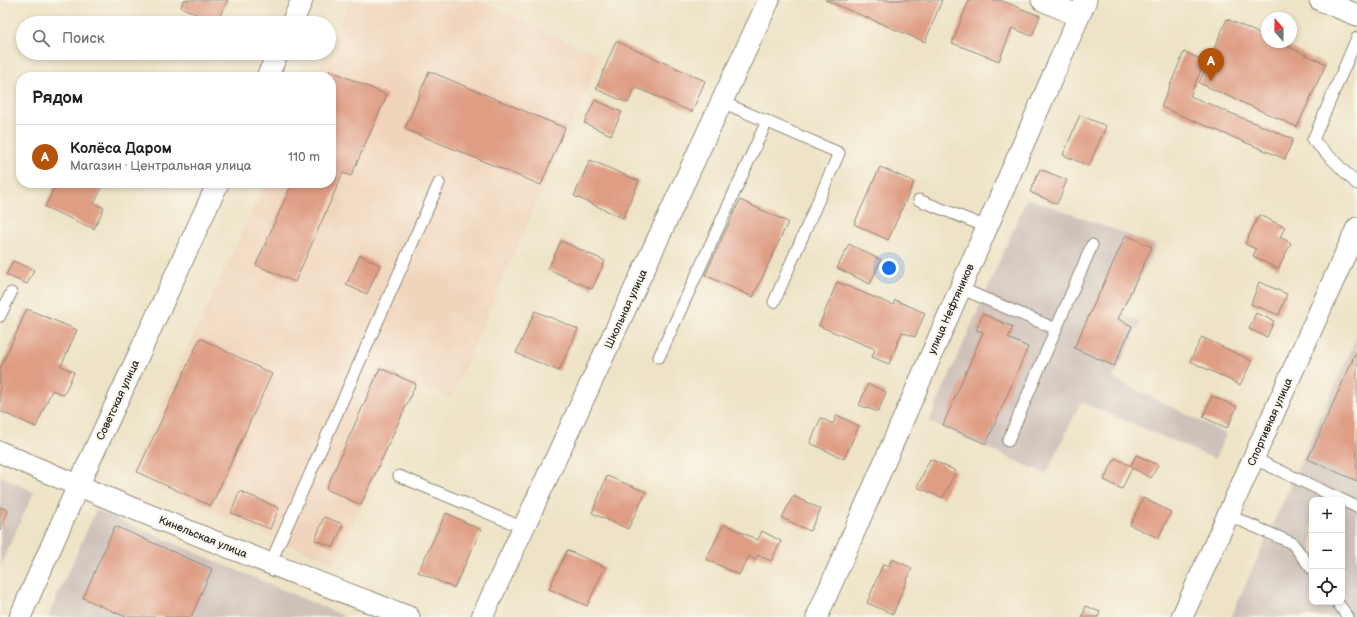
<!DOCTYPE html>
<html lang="ru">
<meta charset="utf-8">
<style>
:root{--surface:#fff;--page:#f6f6f6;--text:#202124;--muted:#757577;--line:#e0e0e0;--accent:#b45309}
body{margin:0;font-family:"Balsamiq Sans",sans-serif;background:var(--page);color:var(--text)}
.controls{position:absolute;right:12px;bottom:12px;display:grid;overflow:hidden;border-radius:8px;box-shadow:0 2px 6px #0003}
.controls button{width:36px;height:36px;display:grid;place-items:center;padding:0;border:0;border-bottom:1px solid var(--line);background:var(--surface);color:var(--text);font:20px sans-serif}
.compass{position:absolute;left:1261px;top:12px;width:36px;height:36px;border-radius:50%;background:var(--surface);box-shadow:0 2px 6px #0003;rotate:340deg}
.you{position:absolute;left:889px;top:268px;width:14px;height:14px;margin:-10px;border:3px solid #fff;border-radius:50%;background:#1a73e8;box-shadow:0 0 0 6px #1a73e833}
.badge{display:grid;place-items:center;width:26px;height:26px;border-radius:50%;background:var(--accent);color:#fff;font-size:13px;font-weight:700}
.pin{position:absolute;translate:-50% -33px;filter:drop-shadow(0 1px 2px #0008)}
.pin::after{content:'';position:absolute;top:21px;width:14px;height:12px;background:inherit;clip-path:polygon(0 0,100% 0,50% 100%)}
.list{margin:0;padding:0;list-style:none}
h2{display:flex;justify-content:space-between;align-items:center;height:52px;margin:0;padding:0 16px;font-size:17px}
h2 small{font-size:13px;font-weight:400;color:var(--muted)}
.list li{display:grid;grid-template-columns:26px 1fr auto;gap:12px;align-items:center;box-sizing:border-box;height:64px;padding:0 16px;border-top:1px solid var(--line)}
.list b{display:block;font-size:15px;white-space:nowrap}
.list p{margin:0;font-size:13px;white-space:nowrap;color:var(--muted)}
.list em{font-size:13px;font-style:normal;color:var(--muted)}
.icon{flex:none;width:22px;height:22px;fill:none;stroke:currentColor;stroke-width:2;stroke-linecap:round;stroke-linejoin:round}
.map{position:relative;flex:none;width:1357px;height:617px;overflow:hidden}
.search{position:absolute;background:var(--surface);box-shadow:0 2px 6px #0003;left:16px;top:16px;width:320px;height:44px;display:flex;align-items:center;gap:10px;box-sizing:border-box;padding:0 14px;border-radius:22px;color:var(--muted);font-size:15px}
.panel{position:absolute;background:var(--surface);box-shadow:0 2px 6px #0003;left:16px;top:72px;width:320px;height:116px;border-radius:16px}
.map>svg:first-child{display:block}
.built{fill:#f0d5bc}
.industrial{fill:#cec1b9;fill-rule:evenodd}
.building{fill:#df9d84}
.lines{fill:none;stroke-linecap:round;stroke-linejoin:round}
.lane-casing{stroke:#8c8778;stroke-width:13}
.street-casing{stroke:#8c8778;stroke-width:23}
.lane{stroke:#fff;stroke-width:11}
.street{stroke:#fff;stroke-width:21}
.labels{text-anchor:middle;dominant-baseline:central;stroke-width:4;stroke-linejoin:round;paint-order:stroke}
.street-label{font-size:11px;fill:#2b2b2b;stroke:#fbf7ec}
</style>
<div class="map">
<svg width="1357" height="617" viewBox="0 0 1357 617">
<rect width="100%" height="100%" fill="#fbf7ec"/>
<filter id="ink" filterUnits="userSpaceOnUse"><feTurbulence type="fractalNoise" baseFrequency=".025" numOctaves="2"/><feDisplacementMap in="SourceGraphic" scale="8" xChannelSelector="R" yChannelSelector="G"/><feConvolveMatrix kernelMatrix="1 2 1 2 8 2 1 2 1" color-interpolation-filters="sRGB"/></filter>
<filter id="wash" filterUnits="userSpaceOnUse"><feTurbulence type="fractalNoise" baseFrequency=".012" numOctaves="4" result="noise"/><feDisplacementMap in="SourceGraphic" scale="16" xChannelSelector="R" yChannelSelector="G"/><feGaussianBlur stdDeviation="0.9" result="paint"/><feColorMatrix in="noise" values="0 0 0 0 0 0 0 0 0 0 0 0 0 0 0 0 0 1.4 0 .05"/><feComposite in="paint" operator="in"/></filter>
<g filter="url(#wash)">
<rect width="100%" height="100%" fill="#eee3c6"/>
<path class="built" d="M 351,0 L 476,0 L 601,56 L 451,398 L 416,384 L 334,564 L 129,475 L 265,183 L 331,183 L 331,77 L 315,77 L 326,53 L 329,53 L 329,47 Z"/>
<path class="industrial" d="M 1027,198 L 1156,245 L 1123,313 L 1140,323 L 1113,378 L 1226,434 L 1215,459 L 1081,402 L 1046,474 L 929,422 Z
M 1357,337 L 1357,617 L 1231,617 ZM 1312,500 L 1342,500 L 1342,602 L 1312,602 Z
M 0,476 L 34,492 L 0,566 Z
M 96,510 L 346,617 L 48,617 Z"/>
<g id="blocks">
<path class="building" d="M 184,0 L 228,0 L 216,23 L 181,7 Z
M 825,0 L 942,0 L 925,42 Z
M 969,0 L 1000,0 L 1040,16 L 1032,36 L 1012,28 L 999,61 L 952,43 Z
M 1227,19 L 1267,37 L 1267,42 L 1278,42 L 1326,64 L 1297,127 L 1199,83 Z
M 616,41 L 705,81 L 692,112 L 635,87 L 628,103 L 596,89 Z
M 1184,52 L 1205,61 L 1190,96 L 1293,139 L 1285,159 L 1161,107 Z
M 330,70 L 387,95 L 351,176 L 343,173 L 295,282 L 256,265 L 292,183 L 331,183 L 331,77 L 327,77 Z
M 429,71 L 565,128 L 541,185 L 405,129 Z
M 595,100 L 622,112 L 611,135 L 584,123 Z
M 1080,115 L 1106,126 L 1089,166 L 1063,155 Z
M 590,160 L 639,181 L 623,218 L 574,196 Z
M 880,167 L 914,182 L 888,240 L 854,224 Z
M 1040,169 L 1067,180 L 1057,204 L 1030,192 Z
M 56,183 L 104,183 L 94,204 L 104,208 L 94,229 L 45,207 Z
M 740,200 L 788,222 L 753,297 L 705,275 Z
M 1259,215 L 1285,227 L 1280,237 L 1291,243 L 1278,269 L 1253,256 L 1256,249 L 1245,244 Z
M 1126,235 L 1152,247 L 1118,319 L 1132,326 L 1114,366 L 1074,348 Z
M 561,241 L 605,261 L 592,289 L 548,269 Z
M 849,244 L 881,260 L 870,284 L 837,268 Z
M 360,255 L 380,265 L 367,294 L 346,285 Z
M 13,261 L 34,270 L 27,284 L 6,275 Z
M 837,282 L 893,305 L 895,300 L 925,313 L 915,337 L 902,332 L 889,364 L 872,357 L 875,349 L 819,326 Z
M 1259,282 L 1287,294 L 1279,315 L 1251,304 Z
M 27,309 L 77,330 L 61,366 L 74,372 L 64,395 L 52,390 L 36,427 L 0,411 L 0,369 Z
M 535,311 L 578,329 L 559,371 L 516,353 Z
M 1256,313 L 1274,321 L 1267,337 L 1249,329 Z
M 983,314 L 1013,327 L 1008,338 L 1028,347 L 986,444 L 943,425 L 983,332 L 976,330 Z
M 1202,337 L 1252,361 L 1240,385 L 1190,361 Z
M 200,338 L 272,374 L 211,506 L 137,472 Z
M 1357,350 L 1357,481 L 1308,459 Z
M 380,368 L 416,384 L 361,505 L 326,489 Z
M 868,384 L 886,392 L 878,412 L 859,405 Z
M 1212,396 L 1237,407 L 1227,428 L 1203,417 Z
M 837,415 L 859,426 L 844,459 L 810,443 L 821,418 L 833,424 Z
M 1136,455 L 1158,465 L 1151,478 L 1132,468 L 1122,489 L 1104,480 L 1115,458 L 1131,466 Z
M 930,459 L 956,471 L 943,498 L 917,487 Z
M 607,476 L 646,492 L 628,529 L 592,513 Z
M 240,491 L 279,508 L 270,529 L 231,513 Z
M 793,496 L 821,509 L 810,531 L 782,518 Z
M 1143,498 L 1171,512 L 1158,538 L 1130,525 Z
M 0,507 L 8,511 L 0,530 Z
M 446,513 L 481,530 L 454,588 L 418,572 Z
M 324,517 L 343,524 L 334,547 L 315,540 Z
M 724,524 L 758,540 L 762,531 L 781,541 L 771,561 L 758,555 L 755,560 L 749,556 L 739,575 L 706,559 Z
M 115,526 L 212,569 L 191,617 L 126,617 L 83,598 Z
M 567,550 L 605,567 L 587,606 L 549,589 Z
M 892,559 L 912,568 L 893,614 L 867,603 L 883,564 L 889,566 Z
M 1086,606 L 1100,612 L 1098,617 L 1082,617 Z"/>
</g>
</g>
<g filter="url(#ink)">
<use href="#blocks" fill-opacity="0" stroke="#8c8778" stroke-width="1"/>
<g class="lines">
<defs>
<path id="lane" d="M 1357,38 L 1313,140 L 1357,184
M 722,102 L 839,153 L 774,302
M 919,200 L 987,227
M 960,288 L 1056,329
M 0,316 L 11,293
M 659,357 L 767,121
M 1008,441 L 1092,245
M 1253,458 L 1342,500
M 399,476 L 524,528
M 1342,500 L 1357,507
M 1228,515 L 1292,543 L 1312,569
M 270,564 L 439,183
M 1337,602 L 1348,617"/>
<path id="street" d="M 1042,0 L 1079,16
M 1320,0 L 1357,15
M 292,23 L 302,0
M 267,77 L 278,53
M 0,452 C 135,511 271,565 409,617
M 20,617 L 78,486 L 218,183
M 482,617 L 769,0
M 817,617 L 1086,0
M 1182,617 L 1357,228"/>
</defs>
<use href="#lane" class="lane-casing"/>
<use href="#street" class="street-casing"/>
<use href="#lane" class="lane"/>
<use href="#street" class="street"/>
</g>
</g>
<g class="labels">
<g class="street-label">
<text transform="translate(626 309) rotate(-65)">Школьная улица</text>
<text transform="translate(951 309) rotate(-66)">улица Нефтяников</text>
<text transform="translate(118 400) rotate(-65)">Советская улица</text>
<text transform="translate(1270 422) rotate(-66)">Спортивная улица</text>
<text transform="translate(203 537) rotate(22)">Кинельская улица</text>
</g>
</g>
</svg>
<div class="controls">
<button>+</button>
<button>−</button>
<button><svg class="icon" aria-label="locate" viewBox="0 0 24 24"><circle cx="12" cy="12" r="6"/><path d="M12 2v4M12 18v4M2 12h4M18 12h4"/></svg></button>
</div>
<svg class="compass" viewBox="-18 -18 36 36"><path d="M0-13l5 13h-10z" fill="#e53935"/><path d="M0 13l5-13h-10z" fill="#757577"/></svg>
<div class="you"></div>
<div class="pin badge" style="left:1211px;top:81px">A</div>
<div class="search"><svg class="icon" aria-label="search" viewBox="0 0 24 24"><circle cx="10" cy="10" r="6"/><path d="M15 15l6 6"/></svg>Поиск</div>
<section class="panel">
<h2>Рядом<small></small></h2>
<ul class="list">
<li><span class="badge">A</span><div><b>Колёса Даром</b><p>Магазин · Центральная улица</p></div><em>110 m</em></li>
</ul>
</section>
</div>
